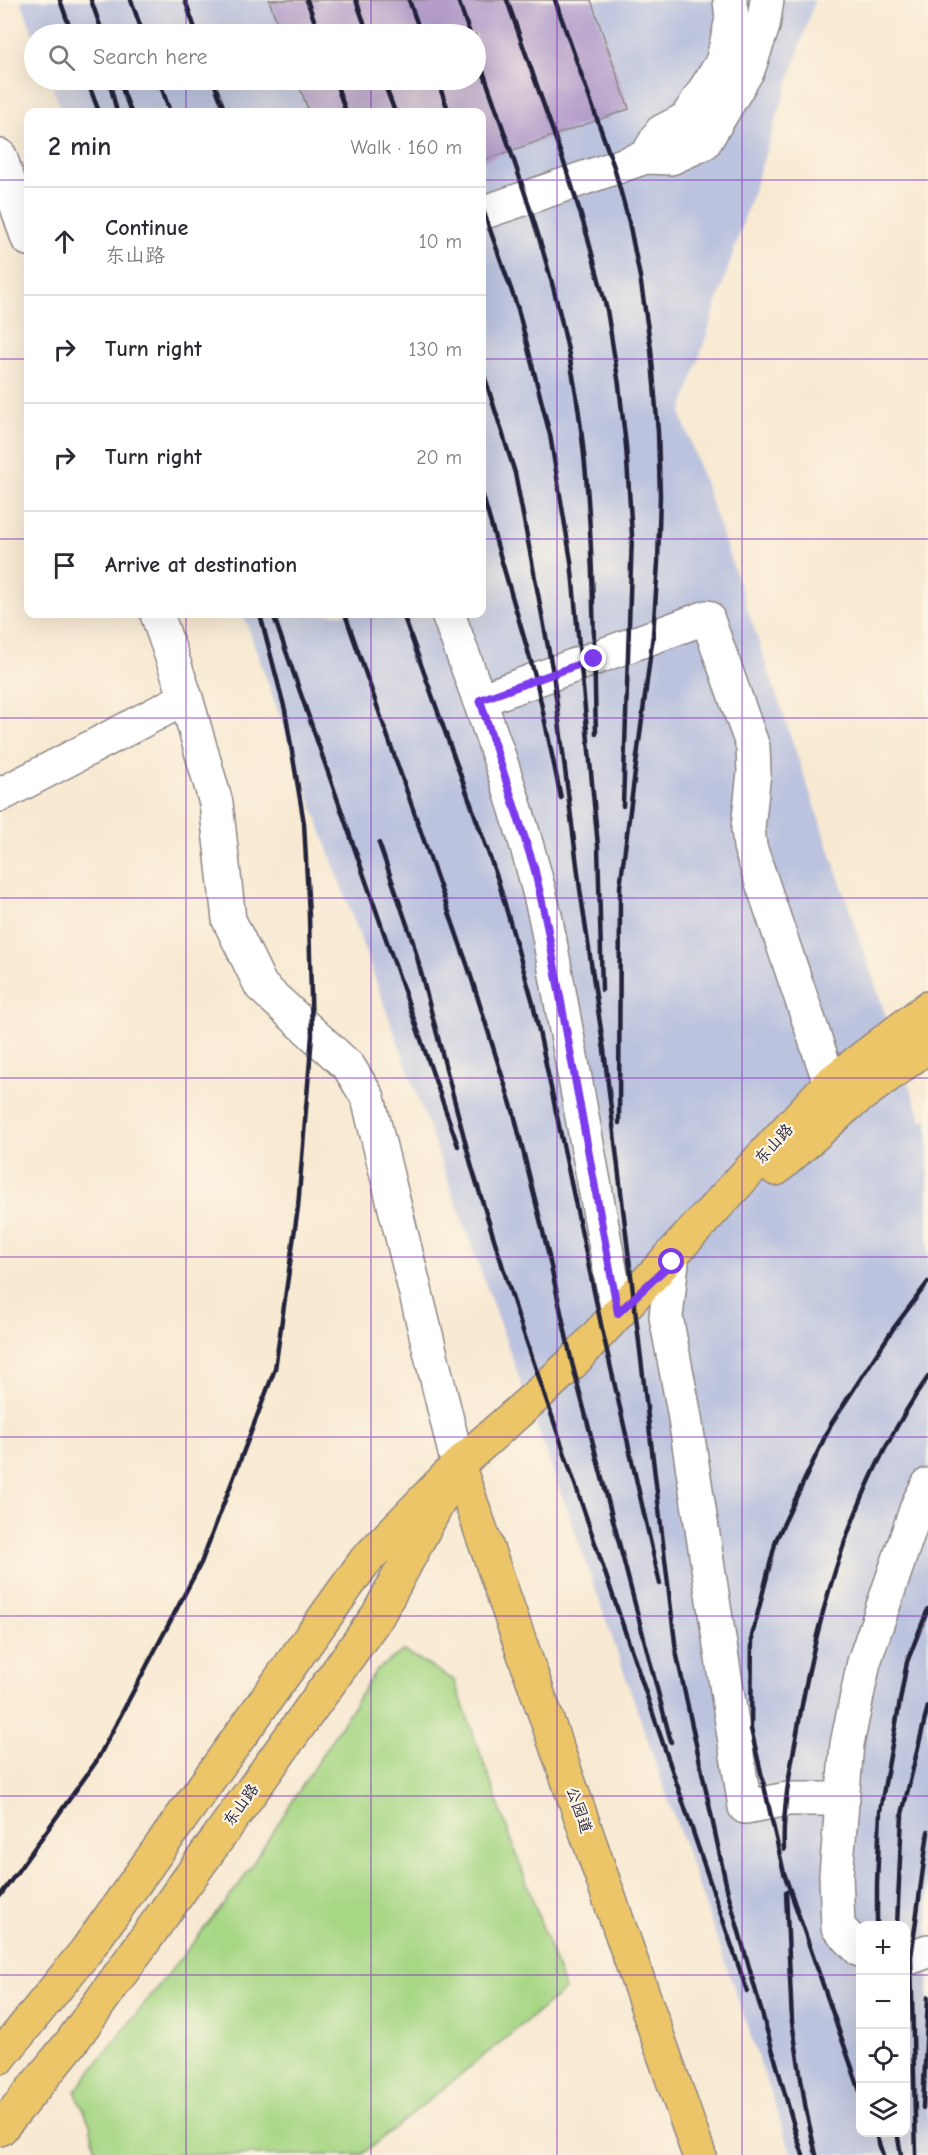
<!DOCTYPE html>
<meta charset="utf-8">
<style>
:root{--surface:#fff;--page:#f7f7f7;--text:#2b2b33;--muted:#7c7c81;--line:#e1e1e2}
body{margin:0;font-family:"Comic Neue","LXGW WenKai TC",sans-serif;background:var(--page);color:var(--text)}
.controls{position:absolute;right:18px;bottom:18px;display:grid;overflow:hidden;border-radius:12px;box-shadow:0 6px 24px #0002}
.controls button{width:54px;height:54px;display:grid;place-items:center;padding:0;border:0;border-bottom:2px solid var(--line);background:var(--surface);color:var(--text);font:30px sans-serif}
.stop{position:absolute;width:18px;height:18px;margin:-14px;border:4px solid #7c3aed;border-radius:50%;background:#fff}
.stop.end{background:#7c3aed;border-color:#fff;box-shadow:0 2px 6px #0008}
.list{margin:0;padding:0;list-style:none}
h2{display:flex;justify-content:space-between;align-items:center;height:78px;margin:0;padding:0 24px;font-size:26px}
h2 small{font-size:20px;font-weight:400;color:var(--muted)}
.list li{display:grid;grid-template-columns:39px 1fr auto;gap:18px;align-items:center;box-sizing:border-box;height:108px;padding:0 24px;border-top:2px solid var(--line)}
.list b{display:block;font-size:22px;white-space:nowrap}
.list p{margin:0;font-size:20px;white-space:nowrap;color:var(--muted)}
.list em{font-size:20px;font-style:normal;color:var(--muted)}
.icon{flex:none;width:33px;height:33px;fill:none;stroke:currentColor;stroke-width:2;stroke-linecap:round;stroke-linejoin:round}
.map{position:relative;flex:none;width:928px;height:2155px;overflow:hidden}
.search{position:absolute;background:var(--surface);box-shadow:0 6px 24px #0002;left:24px;top:24px;width:462px;height:66px;display:flex;align-items:center;gap:15px;box-sizing:border-box;padding:0 21px;border-radius:33px;color:var(--muted);font-size:22px}
.panel{position:absolute;background:var(--surface);box-shadow:0 6px 24px #0002;left:24px;top:108px;width:462px;height:510px;border-radius:12px}
.map>svg:first-child{display:block}
.industrial{fill:#bcc3de;fill-rule:evenodd}
.green{fill:#a7d785;stroke:#647c60;stroke-width:1.5}
.building{fill:#b49dca}
.lines{fill:none;stroke-linecap:round;stroke-linejoin:round}
.minor-casing{stroke:#8d8686;stroke-width:36}
.major-casing{stroke:#8d8686;stroke-width:36}
.minor{stroke:#fff;stroke-width:33}
.major{stroke:#edc569;stroke-width:33}
.rail{stroke:#22223b;stroke-width:4.5}
.route{stroke:#7c3aed;stroke-width:8}
.grid{fill:none;stroke:#7b2cbf;stroke-width:1.5;stroke-opacity:0.55}
.labels{text-anchor:middle;dominant-baseline:central;stroke-width:4.5;stroke-linejoin:round;paint-order:stroke}
.street-label{font-size:16px;fill:#22223b;stroke:#fcf5e5}
</style>
<div class="map">
<svg width="928" height="2155" viewBox="0 0 928 2155">
<rect width="100%" height="100%" fill="#fcf5e5"/>
<filter id="ink" filterUnits="userSpaceOnUse"><feTurbulence type="fractalNoise" baseFrequency=".0167" numOctaves="2"/><feDisplacementMap in="SourceGraphic" scale="12" xChannelSelector="R" yChannelSelector="G"/><feConvolveMatrix kernelMatrix="1 2 1 2 8 2 1 2 1" color-interpolation-filters="sRGB"/></filter>
<filter id="wash" filterUnits="userSpaceOnUse"><feTurbulence type="fractalNoise" baseFrequency=".008" numOctaves="4" result="noise"/><feDisplacementMap in="SourceGraphic" scale="24" xChannelSelector="R" yChannelSelector="G"/><feGaussianBlur stdDeviation="1.35" result="paint"/><feColorMatrix in="noise" values="0 0 0 0 0 0 0 0 0 0 0 0 0 0 0 0 0 1.4 0 .05"/><feComposite in="paint" operator="in"/></filter>
<g filter="url(#wash)">
<rect width="100%" height="100%" fill="#f8e9d2"/>
<path class="industrial" d="M 21,0 L 815,0 L 681,414 L 922,1122 L 928,1118 L 928,2155 L 792,2155 L 582,1551 L 243,614 L 482,614 L 482,112 L 62,112 L 50,80 L 476,80 L 476,34 L 34,34 L 34,37 ZM 860,1926 L 906,1926 L 906,2132 L 860,2132 Z"/>
<path class="green" d="M 403,1651 L 454,1680 L 565,1990 L 361,2155 L 97,2155 L 90,2124 L 75,2091 L 239,1885 L 376,1670 Z"/>
<g id="blocks">
<path class="building" d="M 269,0 L 591,0 L 629,109 L 482,161 L 482,112 L 309,112 L 297,80 L 476,80 L 476,34 L 281,34 Z"/>
</g>
</g>
<g filter="url(#ink)">
<use href="#blocks" fill-opacity="0" stroke="#8d8686" stroke-width="1.5"/>
<g class="lines">
<defs>
<path id="minor" d="M 0,156 L 28,239
M 646,157 L 661,132 L 686,119 L 722,63 L 732,19 L 730,0
M 482,213 L 646,157 L 671,158 L 704,143 L 748,70 L 763,26 L 767,0
M 157,614 L 186,698 L 216,803 L 229,920 L 261,986 L 349,1067 L 368,1098 L 458,1465
M 448,614 C 485,714 522,816 546,920 L 618,1313
M 480,700 L 707,617 L 753,747 L 754,772 L 748,828 L 750,847 L 830,1083
M 0,795 L 186,698
M 670,1256 L 672,1262 L 666,1317 L 684,1412 L 745,1807 L 788,1799 L 843,1799
M 860,1950 L 838,1927 L 836,1875 L 847,1744 L 864,1662 L 918,1504 L 928,1485
M 906,1959 L 928,1951"/>
<path id="major" d="M 776,1169 L 848,1105 L 928,1046
M 458,1465 L 699,2155
M 0,2057 L 86,1951 L 365,1561 L 458,1465 L 543,1390 L 572,1363 L 830,1083 L 928,1008
M 0,2129 L 70,2044 L 378,1615 L 439,1501"/>
</defs>
<use href="#minor" class="minor-casing"/>
<use href="#major" class="major-casing"/>
<use href="#minor" class="minor"/>
<use href="#major" class="major"/>
<path class="rail" d="M 60,0 L 72,34
M 91,0 L 103,34
M 131,0 L 143,34
M 185,0 L 197,34
M 307,0 L 319,34
M 356,0 L 368,34
M 409,0 L 421,34
M 458,0 L 470,34
M 507,0 L 571,183 L 587,235 L 607,310 L 619,385 L 626,446 L 632,535 L 623,806
M 555,0 L 614,167 L 629,222 L 640,277 L 651,349 L 658,432 L 660,495 L 658,563 L 653,635 L 620,887 L 619,1123
M 476,51 C 513,158 553,264 573,376 C 594,494 593,614 596,734
M 87,80 L 99,112
M 109,80 L 117,112
M 119,80 L 131,112
M 159,80 L 170,112
M 213,80 L 225,112
M 335,80 L 346,112
M 383,80 L 395,112
M 437,80 L 449,112
M 482,207 L 518,309 L 550,435 L 571,561 L 598,846 L 602,990
M 482,369 L 515,473 L 553,673 L 580,889 L 604,1050 L 676,1651 L 728,1893 L 796,2133
M 482,493 L 536,679 L 561,798
M 273,614 L 458,1146
M 345,614 L 468,967 L 514,1114 L 547,1248 L 572,1363 L 671,1742
M 403,614 L 498,880 L 533,1003 L 602,1329 L 660,1584
M 379,843 L 413,942 L 472,1168 L 519,1319 L 747,1991
M 784,1850 C 782,1813 790,1769 797,1733 C 818,1607 855,1482 928,1377
M 786,1892 L 792,2022 L 806,2110 L 816,2155
M 0,1896 L 96,1762 L 201,1563 L 275,1369 L 298,1207 L 312,1035 L 309,916 L 304,823 L 285,710 L 260,614
M 877,1926 L 877,1885 L 880,1811 L 907,1662 L 928,1609
M 897,1926 L 902,1814 L 928,1706
M 860,2091 L 784,1873 L 751,1729 L 752,1636 L 776,1540 L 831,1424 L 893,1329 L 928,1282
M 923,2108 L 928,1997
M 793,2125 L 803,2155
M 875,2132 L 883,2155
M 897,2132 L 901,2155
M 916,2155 L 911,1957 L 928,1832"/>
</g>
</g>
<g class="lines" filter="url(#ink)">
<path class="route" d="M 594,659 L 480,700 L 534,867 L 546,920 L 618,1313 L 672,1262"/>
</g>
<path class="grid" d="M 186,0 L 186,34M 371,0 L 371,34M 557,0 L 557,2155M 742,0 L 742,2155M 186,80 L 186,112M 371,80 L 371,112M 0,180 L 28,180M 482,180 L 928,180M 0,359 L 28,359M 482,359 L 928,359M 0,539 L 28,539M 482,539 L 928,539M 186,614 L 186,2155M 371,614 L 371,2155M 0,718 L 928,718M 0,898 L 928,898M 0,1078 L 928,1078M 0,1257 L 928,1257M 0,1437 L 928,1437M 0,1616 L 928,1616M 0,1796 L 928,1796M 0,1975 L 860,1975M 906,1975 L 928,1975"/>
<g class="labels">
<g class="street-label">
<text transform="translate(774 1144) rotate(-47)">东山路</text>
<text transform="translate(241 1805) rotate(-54)">东山路</text>
<text transform="translate(579 1810) rotate(71)">公园道</text>
</g>
</g>
</svg>
<div class="controls">
<button>+</button>
<button>−</button>
<button><svg class="icon" aria-label="locate" viewBox="0 0 24 24"><circle cx="12" cy="12" r="6"/><path d="M12 2v4M12 18v4M2 12h4M18 12h4"/></svg></button>
<button><svg class="icon" aria-label="layers" viewBox="0 0 24 24"><path d="M12 4l9 5-9 5-9-5zM3 14l9 5 9-5"/></svg></button>
</div>
<div class="stop" style="left:672px;top:1262px"></div>
<div class="stop end" style="left:594px;top:659px"></div>
<div class="search"><svg class="icon" aria-label="search" viewBox="0 0 24 24"><circle cx="10" cy="10" r="6"/><path d="M15 15l6 6"/></svg>Search here</div>
<section class="panel">
<h2>2 min<small>Walk · 160 m</small></h2>
<ul class="list">
<li><svg class="icon" aria-label="ahead" viewBox="0 0 24 24"><path d="M12 20V5M6 11l6-6 6 6"/></svg><div><b>Continue</b><p>东山路</p></div><em>10 m</em></li>
<li><svg class="icon" aria-label="right" viewBox="0 0 24 24"><path d="M7 20v-9h11M14 6l5 5-5 5"/></svg><div><b>Turn right</b></div><em>130 m</em></li>
<li><svg class="icon" aria-label="right" viewBox="0 0 24 24"><path d="M7 20v-9h11M14 6l5 5-5 5"/></svg><div><b>Turn right</b></div><em>20 m</em></li>
<li><svg class="icon" aria-label="arrive" viewBox="0 0 24 24"><path d="M6 21V4h12l-3 4 3 4H6"/></svg><div><b>Arrive at destination</b></div></li>
</ul>
</section>
</div>
